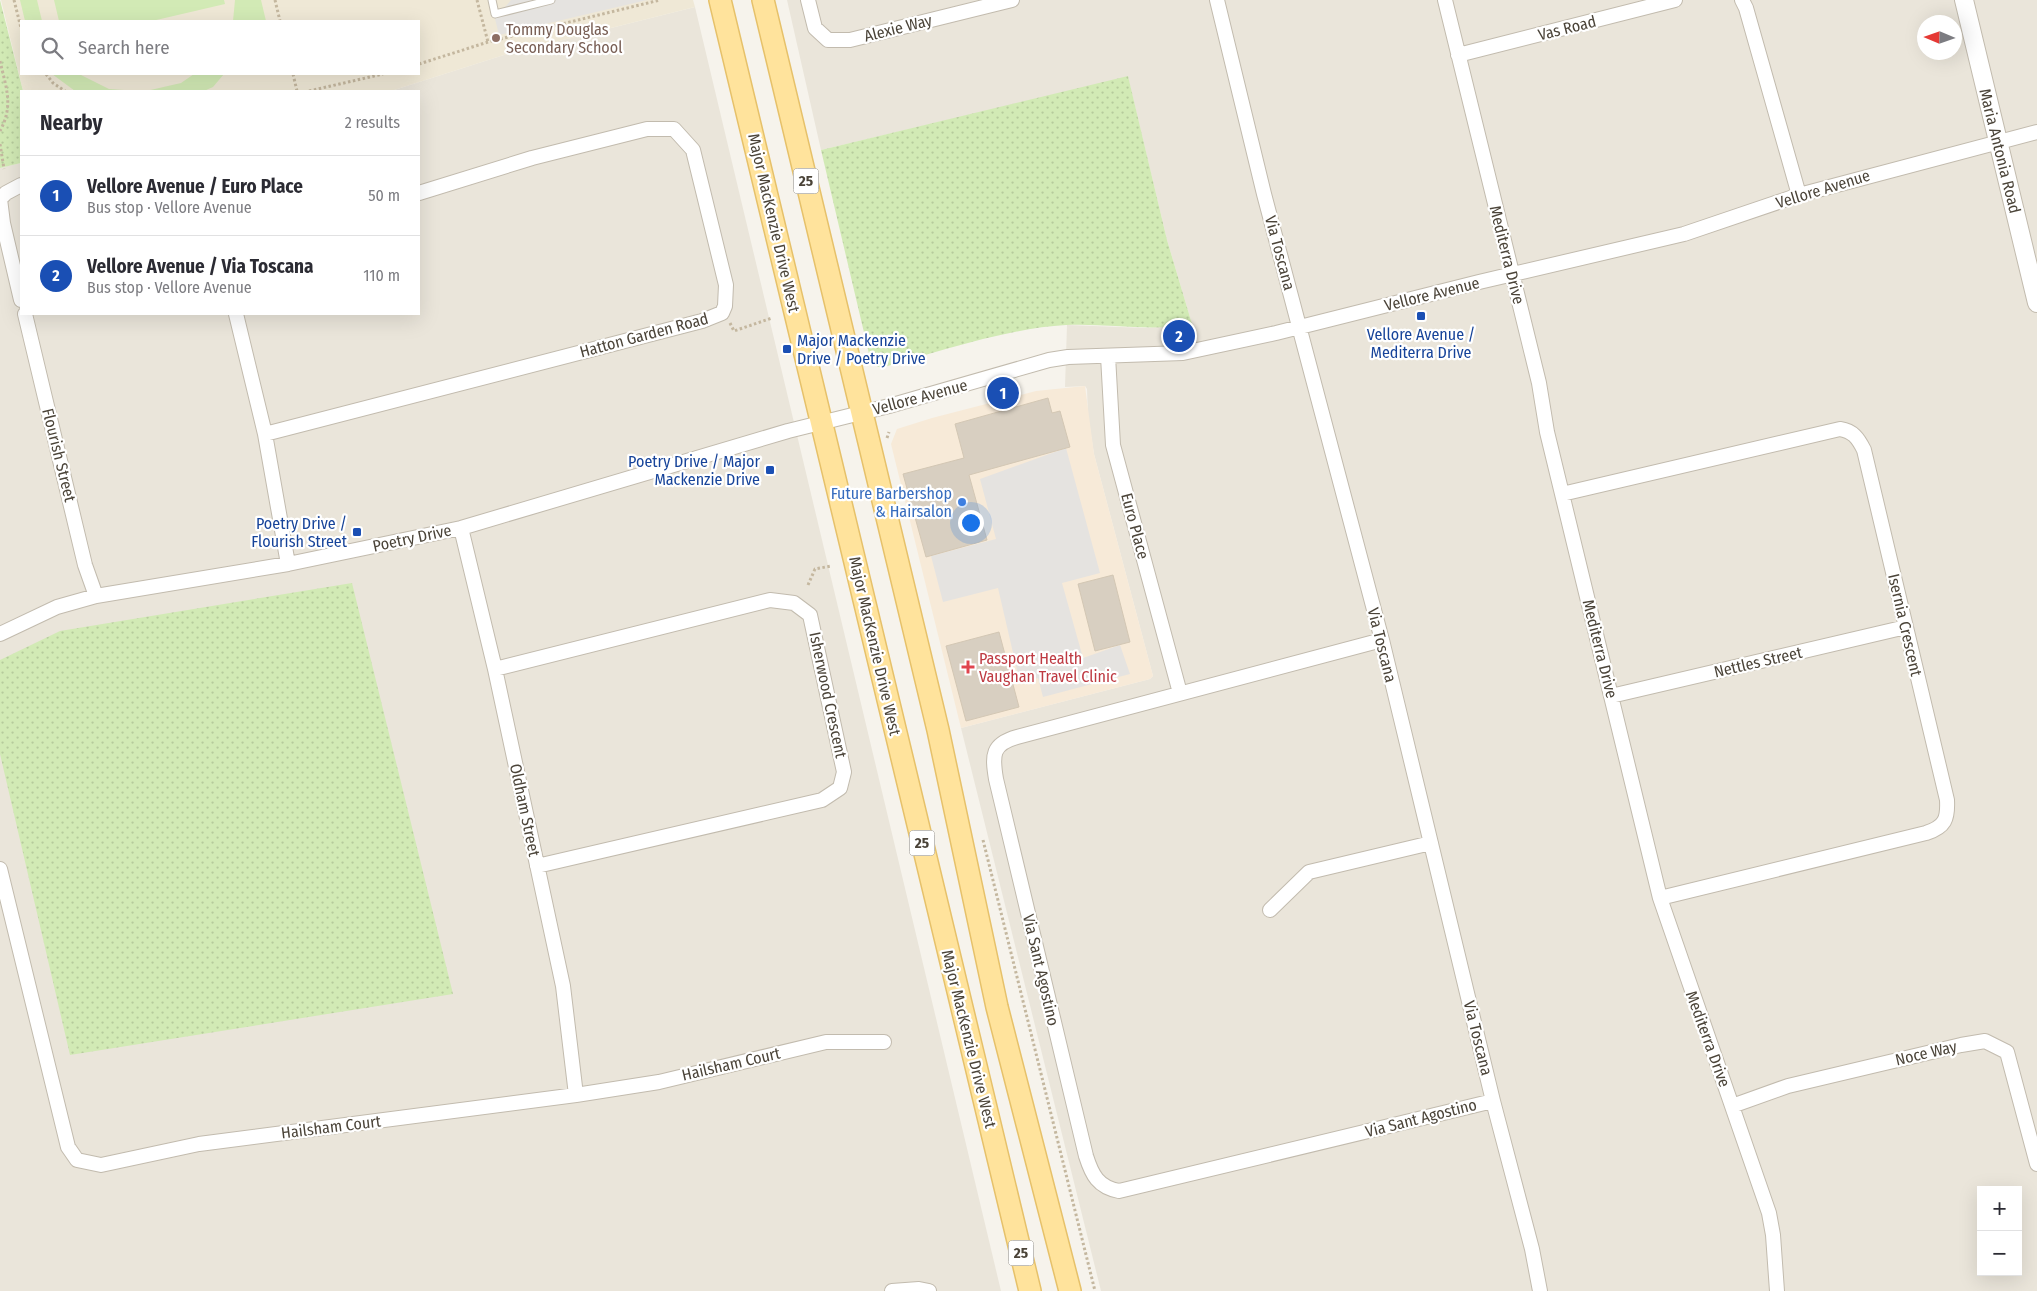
<!DOCTYPE html>
<meta charset="utf-8">
<style>
:root{--surface:#fff;--page:#f2f2f3;--text:#2b2b33;--muted:#7c7c81;--line:#e1e1e2;--accent:#b45309}
body{margin:0;font-family:"Fira Sans Condensed",sans-serif;background:var(--page);color:var(--text)}
.controls{position:absolute;right:15px;bottom:15px;display:grid;overflow:hidden;border-radius:0px;box-shadow:0 5px 20px #0002}
.controls button{width:45px;height:45px;display:grid;place-items:center;padding:0;border:0;border-bottom:1px solid var(--line);background:var(--surface);color:var(--text);font:25px sans-serif}
.compass{position:absolute;left:1917px;top:15px;width:45px;height:45px;border-radius:50%;background:var(--surface);box-shadow:0 5px 20px #0002;rotate:272deg}
.you{position:absolute;left:970px;top:522px;width:18px;height:18px;margin:-12px;border:4px solid #fff;border-radius:50%;background:#1a73e8;box-shadow:0 0 0 8px #1a73e833}
.badge{display:grid;place-items:center;width:32px;height:32px;border-radius:50%;background:var(--accent);color:#fff;font-size:16px;font-weight:700}
.pin{position:absolute;translate:-50% -50%;border:2px solid #fff;box-shadow:0 1px 5px #0006}
.list{margin:0;padding:0;list-style:none}
h2{display:flex;justify-content:space-between;align-items:center;height:65px;margin:0;padding:0 20px;font-size:21px}
h2 small{font-size:16px;font-weight:400;color:var(--muted)}
.list li{display:grid;grid-template-columns:32px 1fr auto;gap:15px;align-items:center;box-sizing:border-box;height:80px;padding:0 20px;border-top:1px solid var(--line)}
.list b{display:block;font-size:19px;white-space:nowrap}
.list p{margin:0;font-size:16px;white-space:nowrap;color:var(--muted)}
.list em{font-size:16px;font-style:normal;color:var(--muted)}
.icon{flex:none;width:28px;height:28px;fill:none;stroke:currentColor;stroke-width:2;stroke-linecap:round;stroke-linejoin:round}
.map{position:relative;flex:none;width:2037px;height:1291px;overflow:hidden}
.search{position:absolute;background:var(--surface);box-shadow:0 5px 20px #0002;left:20px;top:20px;width:400px;height:55px;display:flex;align-items:center;gap:12px;box-sizing:border-box;padding:0 18px;border-radius:0px;color:var(--muted);font-size:19px}
.panel{position:absolute;background:var(--surface);box-shadow:0 5px 20px #0002;left:20px;top:90px;width:400px;height:225px;border-radius:0px}
.map>svg:first-child{display:block}
.residential{fill:#eae5da;fill-rule:evenodd}
.commercial{fill:#f7ead8}
.education{fill:#efe8d6;fill-rule:evenodd}
.grass{fill:url(#grass-dots)}
.garden{fill:#d2eab5}
.parking{fill:#e5e3e0}
.building{fill:#d8cfc1;stroke:#d3c7b4}
.lines{fill:none;stroke-linecap:round;stroke-linejoin:round}
.service-casing{stroke:#c2bbae;stroke-width:9}
.minor-casing{stroke:#c2bbae;stroke-width:16}
.tertiary-casing{stroke:#c2bbae;stroke-width:20}
.primary-casing{stroke:#e6c16a;stroke-width:24}
.path{stroke:#c4b79f;stroke-width:3;stroke-dasharray:2.5 2.5;stroke-linecap:butt}
.service{stroke:#fff;stroke-width:7}
.minor{stroke:#fff;stroke-width:14}
.tertiary{stroke:#fff;stroke-width:18}
.primary{stroke:#ffe39c;stroke-width:21}
.education-dot{fill:#8d6e63;stroke:#fff;stroke-width:2}
.transit-dot{fill:#1a4fb4;stroke:#fff;stroke-width:2}
.shop-dot{fill:#3f7fe0;stroke:#fff;stroke-width:2}
.health-dot{fill:#e0444e;stroke:#fff;stroke-width:2}
.labels{text-anchor:middle;dominant-baseline:central;stroke-width:4.5;stroke-linejoin:round;paint-order:stroke}
.shield{fill:#fff;stroke:#817c74;stroke-width:1}
.shield-label{font-size:15px;font-weight:bold;fill:#4b4439}
.street-label{font-size:16px;fill:#4b4439;stroke:#fff}
.education-label{font-size:16px;fill:#785e54;stroke:#fff;text-anchor:start}
.transit-label{font-size:16px;fill:#164399;stroke:#fff;text-anchor:end}
.shop-label{font-size:16px;fill:#366cbe;stroke:#fff;text-anchor:end}
.health-label{font-size:16px;fill:#be3a42;stroke:#fff;text-anchor:start}
</style>
<div class="map">
<svg width="2037" height="1291" viewBox="0 0 2037 1291">
<defs>
<pattern id="grass-dots" width="8" height="8" patternUnits="userSpaceOnUse" patternTransform="scale(1.25)"><rect width="8" height="8" fill="#d2eab5"/><path d="M2 2h.1M6 6h.1" fill="none" stroke="#b6ca9c" stroke-width="1.8" stroke-linecap="round"/></pattern>
</defs>
<rect width="100%" height="100%" fill="#f6f3ec"/>
<path class="residential" d="M 787,0 L 2037,0 L 2037,1291 L 1101,1291 L 961,728 L 1150,679 L 1153,676 L 1094,454 L 1088,415 L 1087,389 L 1085,386 L 1065,387 L 1067,325 L 1147,328 L 1192,324 L 1167,240 L 1128,77 L 821,150 ZM 1924,22 L 1954,22 L 1954,52 L 1924,52 ZM 1981,1190 L 2018,1190 L 2018,1272 L 1981,1272 Z
M 695,7 L 1001,1291 L 0,1291 L 0,168 L 21,163 L 21,314 L 419,314 L 419,91 L 391,91 L 507,54 Z"/>
<path class="commercial" d="M 1085,386 L 1094,454 L 1153,676 L 1150,679 L 961,728 L 891,444 L 897,429 L 932,418 L 1036,391 Z"/>
<path class="education" d="M 1,0 L 693,0 L 695,7 L 507,54 L 391,91 L 23,91 ZM 21,21 L 419,21 L 419,74 L 21,74 Z"/>
<path class="grass" d="M 0,0 L 23,91 L 21,91 L 21,163 L 0,168 Z
M 1128,76 L 1167,240 L 1192,324 C 1150,332 1108,323 1066,325 C 1009,328 937,352 881,368 L 874,365 L 870,358 L 821,150 Z
M 352,583 L 453,994 L 70,1055 L 0,754 L 0,660 L 60,631 Z"/>
<path class="garden" d="M 20,0 L 37,0 L 42,21 L 25,21 Z
M 54,0 L 224,0 L 225,4 L 152,21 L 59,21 Z
M 235,0 L 261,0 L 266,21 L 233,21 Z
M 52,74 L 79,74 L 109,89 L 139,91 L 75,91 Z
M 194,74 L 224,74 L 213,87 L 204,91 L 146,91 L 181,83 Z"/>
<path class="parking" d="M 511,0 L 647,0 L 499,35 L 495,19 Z
M 1066,448 L 1100,573 L 1062,583 L 1083,658 L 1120,645 L 1130,674 L 1043,697 L 1038,678 L 1020,683 L 998,588 L 943,602 L 931,556 L 996,539 L 980,479 Z"/>
<path class="building" d="M 1048,398 L 1052,413 L 1060,411 L 1070,447 L 969,475 L 987,540 L 926,557 L 903,474 L 964,458 L 955,424 Z
M 1113,575 L 1130,642 L 1095,651 L 1078,584 Z
M 999,632 L 1019,707 L 966,721 L 946,646 Z"/>
<g class="lines">
<defs>
<path id="service" d="M 492,0 L 495,14 L 551,0"/>
<path id="minor" d="M 808,0 L 815,28 L 828,40 L 850,40 L 1012,0
M 1217,0 L 1264,194 L 1382,640 L 1493,1101 L 1532,1249 L 1540,1291
M 1445,0 L 1539,383 L 1547,432 L 1660,898 L 1769,1213 L 1773,1235 L 1777,1291
M 1742,0 L 1746,8 L 1799,195
M 1458,55 L 1675,0
M 21,185 L 6,193 L 0,199 L 3,223 L 21,300
M 25,314 L 85,565 L 96,596
M 236,314 L 265,434 L 288,564
M 1108,356 L 1113,445 L 1180,693
M 265,434 L 702,321 L 722,313 L 725,306 L 726,285 L 693,150 L 674,129 L 647,129 L 532,158 L 419,193
M 1562,494 L 1840,429 C 1853,431 1858,438 1864,450 L 1947,800 C 1948,819 1945,827 1926,833 L 1660,898
M 461,528 L 495,669 L 563,986 L 576,1095
M 0,634 L 57,607 L 96,596 L 288,564 L 461,528 L 788,431 L 889,406 L 1049,360 L 1068,357 L 1183,353 L 1276,333 L 1479,282 L 1684,234 L 1799,195 L 2037,132
M 1382,640 L 1017,737 C 992,744 992,755 996,779 L 1086,1156 C 1092,1175 1098,1187 1119,1191 L 1493,1101
M 495,669 L 770,600 L 794,603 L 810,615 L 844,772 L 840,788 L 822,800 L 537,866
M 1611,696 L 1906,627
M 0,869 L 68,1147 L 77,1160 L 101,1165 L 199,1144 L 576,1095 L 659,1082 L 826,1042 L 884,1042
M 1270,910 L 1309,872 L 1431,843
M 1732,1106 L 1788,1086 L 1961,1045 L 1985,1041 L 2007,1052 L 2037,1164
M 892,1291 L 919,1289 L 929,1291"/>
<path id="tertiary" d="M 1964,0 L 2037,303"/>
<path id="primary" d="M 720,0 L 1030,1291
M 763,0 L 938,730 L 997,1007 L 1070,1291"/>
</defs>
<use href="#service" class="service-casing"/>
<use href="#minor" class="minor-casing"/>
<use href="#tertiary" class="tertiary-casing"/>
<use href="#primary" class="primary-casing"/>
<path class="path" d="M 14,0 L 21,28
M 275,0 L 280,21
M 477,0 L 488,42
M 0,61 C 6,88 14,105 0,131
M 419,64 L 488,42 L 660,0
M 46,74 L 53,83 L 65,91
M 293,74 L 297,91
M 309,91 L 383,74
M 0,144 L 4,169
M 730,323 L 734,331 L 772,318
M 887,438 L 889,432
M 808,585 L 815,569 L 831,566
M 983,840 L 1095,1291"/>
<use href="#service" class="service"/>
<use href="#minor" class="minor"/>
<use href="#tertiary" class="tertiary"/>
<use href="#primary" class="primary"/>
</g>
<circle class="education-dot" cx="496" cy="38" r="5"/>
<g class="transit-dot">
<rect x="1416" y="311" width="10" height="10" rx="2.5"/>
<rect x="782" y="344" width="10" height="10" rx="2.5"/>
<rect x="765" y="465" width="10" height="10" rx="2.5"/>
<rect x="352" y="527" width="10" height="10" rx="2.5"/>
</g>
<circle class="shop-dot" cx="962" cy="502" r="5"/>
<path class="health-dot" d="M965.5 659.5h5v5h5v5h-5v5h-5v-5h-5v-5h5z"/>
<g class="labels">
<g class="shield">
<rect x="793.5" y="168.5" width="25" height="25" rx="4"/>
<rect x="909.5" y="830.5" width="25" height="25" rx="4"/>
<rect x="1008.5" y="1240.5" width="25" height="25" rx="4"/>
</g>
<g class="shield-label">
<text x="806" y="181">25</text>
<text x="922" y="843">25</text>
<text x="1021" y="1253">25</text>
</g>
<g class="street-label">
<text transform="translate(898 28) rotate(-14)">Alexie Way</text>
<text transform="translate(1567 28) rotate(-14)">Vas Road</text>
<text transform="translate(2000 151) rotate(76)">Maria Antonia Road</text>
<text transform="translate(1823 189) rotate(-17)">Vellore Avenue</text>
<text transform="translate(774 223) rotate(77)">Major MacKenzie Drive West</text>
<text transform="translate(1280 253) rotate(75)">Via Toscana</text>
<text transform="translate(1507 255) rotate(76)">Mediterra Drive</text>
<text transform="translate(1432 294) rotate(-14)">Vellore Avenue</text>
<text transform="translate(644 335) rotate(-15)">Hatton Garden Road</text>
<text transform="translate(920 397) rotate(-15)">Vellore Avenue</text>
<text transform="translate(59 455) rotate(76)">Flourish Street</text>
<text transform="translate(1135 526) rotate(75)">Euro Place</text>
<text transform="translate(412 538) rotate(-12)">Poetry Drive</text>
<text transform="translate(1905 625) rotate(77)">Isernia Crescent</text>
<text transform="translate(1382 645) rotate(76)">Via Toscana</text>
<text transform="translate(875 646) rotate(77)">Major MacKenzie Drive West</text>
<text transform="translate(1600 649) rotate(76)">Mediterra Drive</text>
<text transform="translate(1758 662) rotate(-13)">Nettles Street</text>
<text transform="translate(828 695) rotate(78)">Isherwood Crescent</text>
<text transform="translate(525 810) rotate(78)">Oldham Street</text>
<text transform="translate(1041 970) rotate(77)">Via Sant Agostino</text>
<text transform="translate(1478 1038) rotate(76)">Via Toscana</text>
<text transform="translate(969 1039) rotate(76)">Major MacKenzie Drive West</text>
<text transform="translate(1708 1039) rotate(70)">Mediterra Drive</text>
<text transform="translate(1926 1053) rotate(-13)">Noce Way</text>
<text transform="translate(731 1064) rotate(-13)">Hailsham Court</text>
<text transform="translate(1421 1118) rotate(-14)">Via Sant Agostino</text>
<text transform="translate(331 1127) rotate(-7)">Hailsham Court</text>
</g>
<g class="education-label">
<text x="506" y="29">Tommy Douglas<tspan x="506" dy="18">Secondary School</tspan></text>
</g>
<g class="transit-label">
<text x="1421" y="334" text-anchor="middle">Vellore Avenue /<tspan x="1421" dy="18">Mediterra Drive</tspan></text>
<text x="797" y="340" text-anchor="start">Major Mackenzie<tspan x="797" dy="18">Drive / Poetry Drive</tspan></text>
<text x="760" y="461">Poetry Drive / Major<tspan x="760" dy="18">Mackenzie Drive</tspan></text>
<text x="347" y="523">Poetry Drive /<tspan x="347" dy="18">Flourish Street</tspan></text>
</g>
<g class="shop-label">
<text x="952" y="493">Future Barbershop<tspan x="952" dy="18">&amp; Hairsalon</tspan></text>
</g>
<g class="health-label">
<text x="979" y="658">Passport Health<tspan x="979" dy="18">Vaughan Travel Clinic</tspan></text>
</g>
</g>
</svg>
<div class="controls">
<button>+</button>
<button>−</button>
</div>
<svg class="compass" viewBox="-18 -18 36 36"><path d="M0-13l5 13h-10z" fill="#e53935"/><path d="M0 13l5-13h-10z" fill="#7c7c81"/></svg>
<div class="you"></div>
<div class="pin badge" style="left:1003px;top:393px;background:#1a4fb4">1</div>
<div class="pin badge" style="left:1179px;top:336px;background:#1a4fb4">2</div>
<div class="search"><svg class="icon" aria-label="search" viewBox="0 0 24 24"><circle cx="10" cy="10" r="6"/><path d="M15 15l6 6"/></svg>Search here</div>
<section class="panel">
<h2>Nearby<small>2 results</small></h2>
<ul class="list">
<li><span class="badge" style="background:#1a4fb4">1</span><div><b>Vellore Avenue / Euro Place</b><p>Bus stop · Vellore Avenue</p></div><em>50 m</em></li>
<li><span class="badge" style="background:#1a4fb4">2</span><div><b>Vellore Avenue / Via Toscana</b><p>Bus stop · Vellore Avenue</p></div><em>110 m</em></li>
</ul>
</section>
</div>
